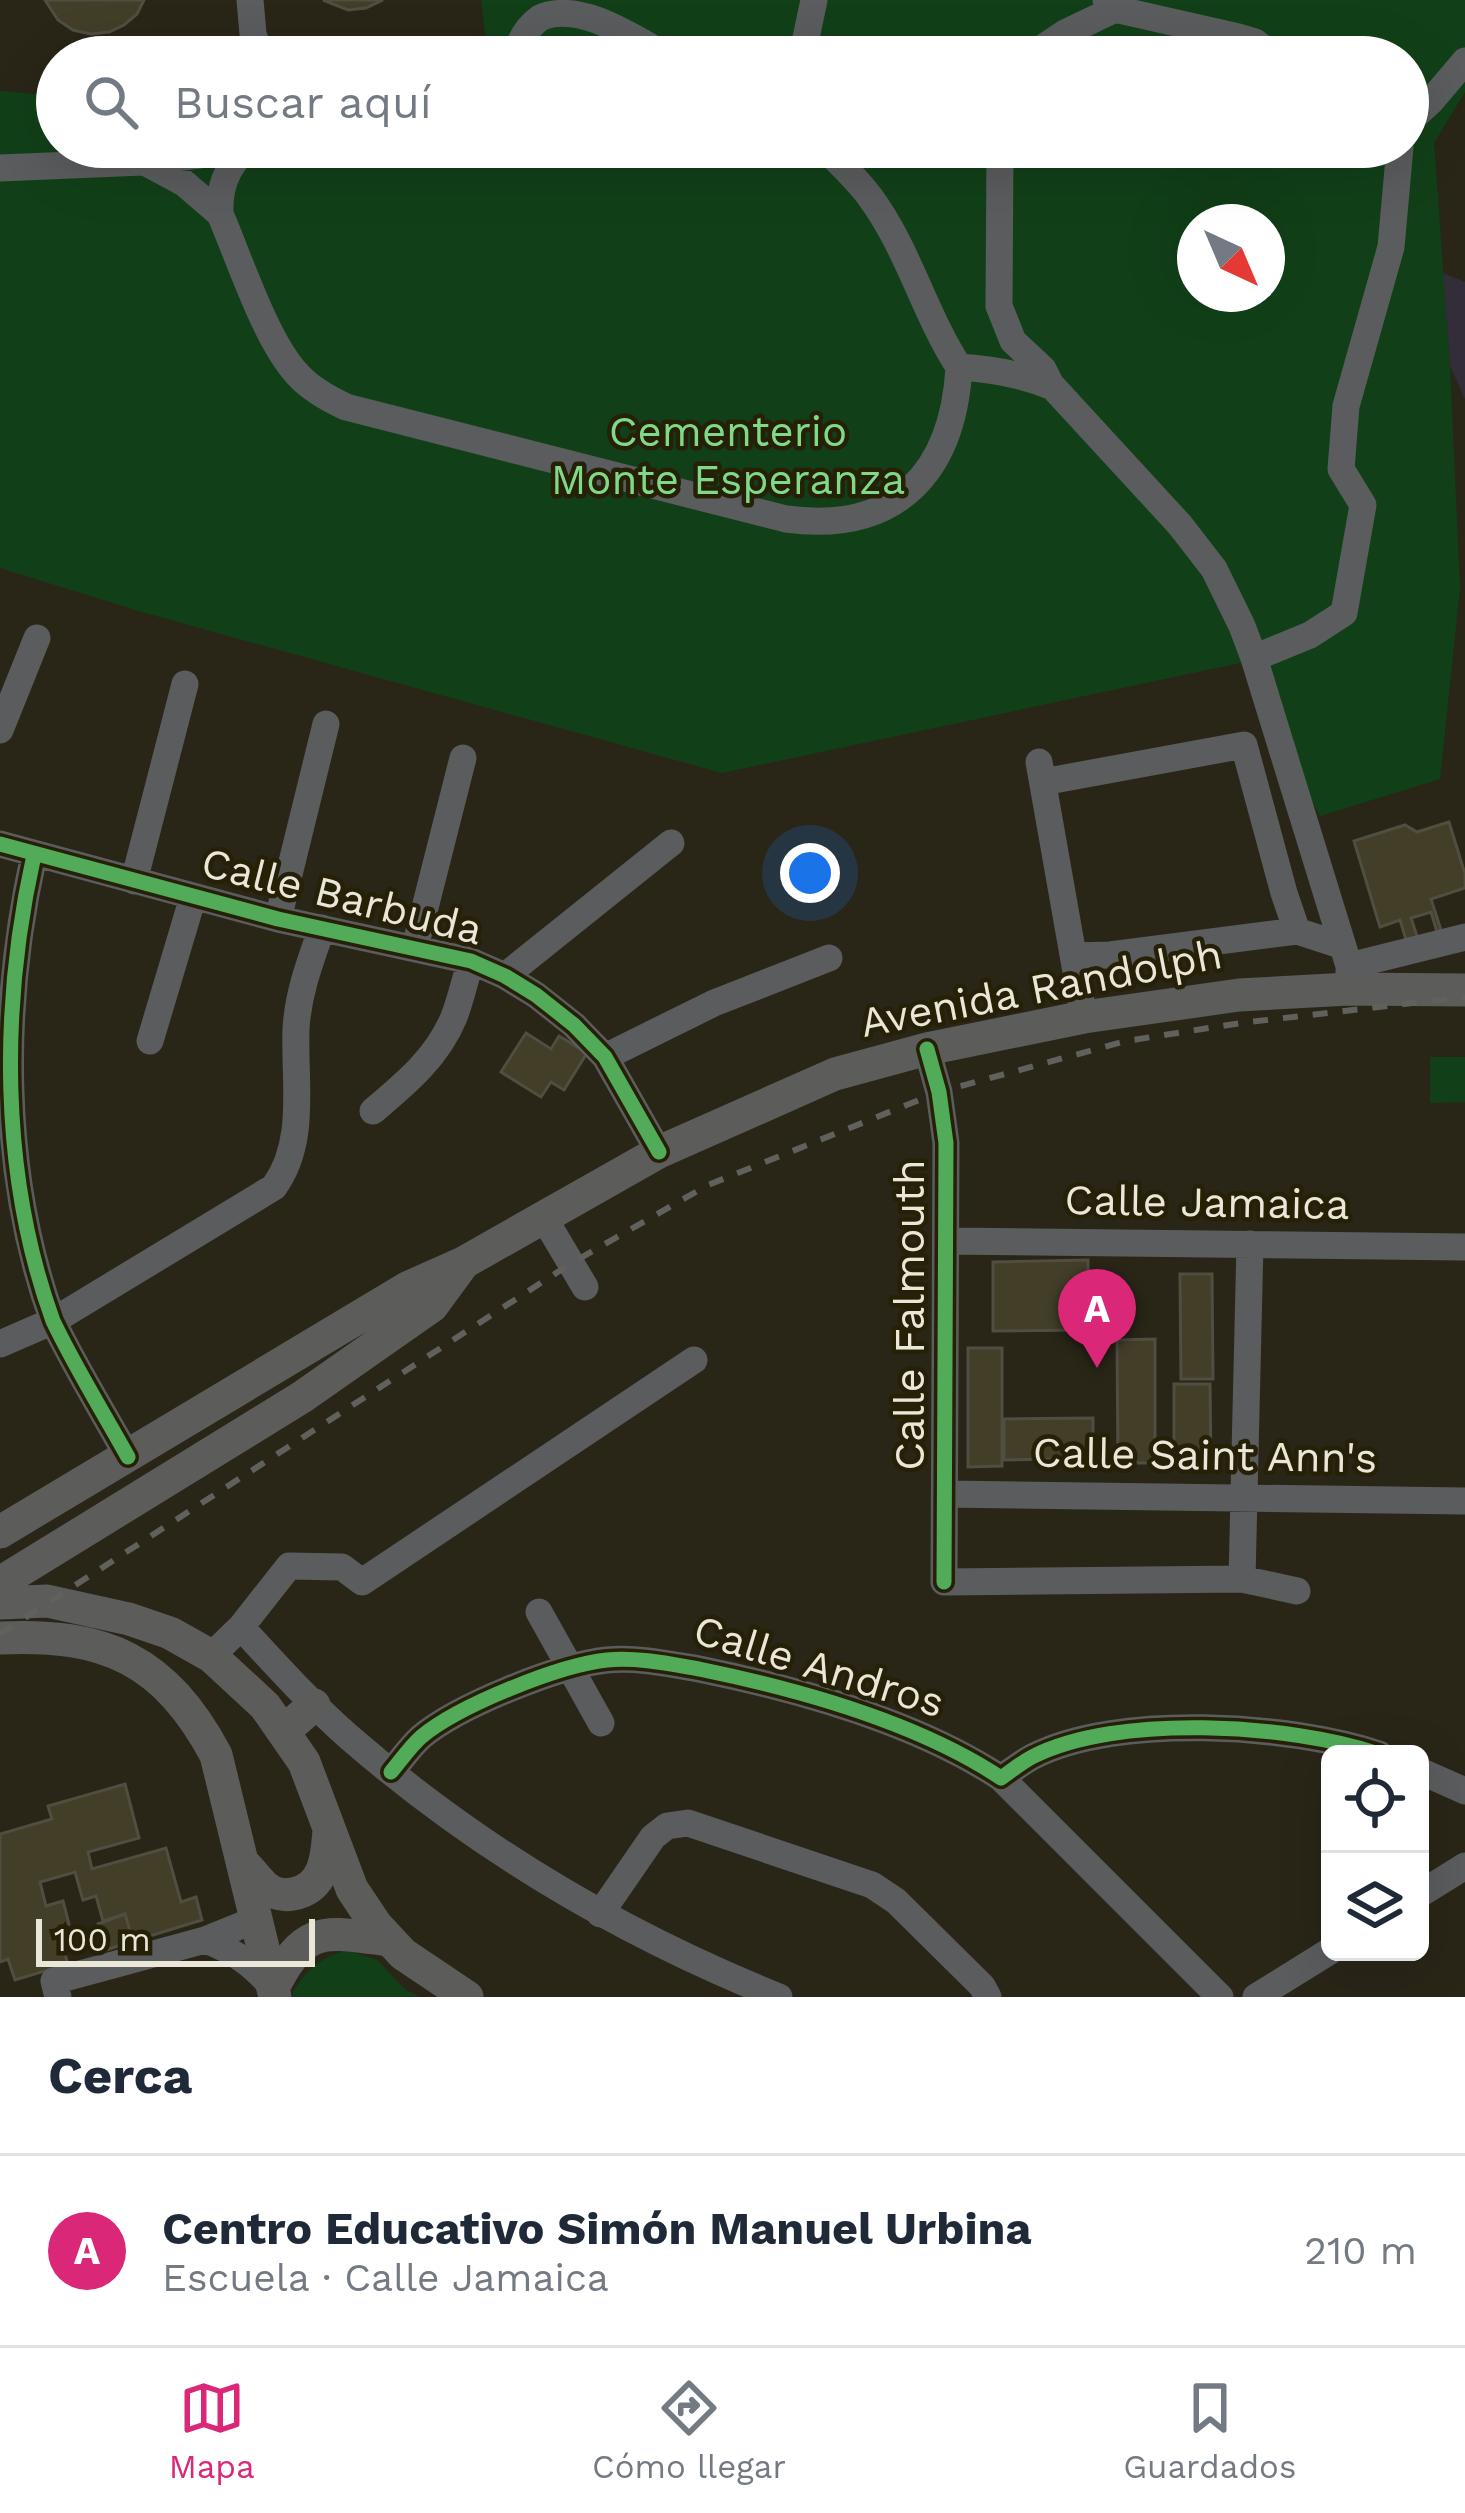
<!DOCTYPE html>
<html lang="es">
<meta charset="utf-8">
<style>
:root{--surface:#fff;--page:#f6f6f7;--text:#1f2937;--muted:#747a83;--line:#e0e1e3;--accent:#db2777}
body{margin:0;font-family:"Work Sans",sans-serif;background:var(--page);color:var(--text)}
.controls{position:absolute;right:36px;bottom:36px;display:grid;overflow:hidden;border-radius:18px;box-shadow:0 12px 48px #0002}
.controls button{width:108px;height:108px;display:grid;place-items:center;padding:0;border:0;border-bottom:3px solid var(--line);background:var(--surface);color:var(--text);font:60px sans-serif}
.compass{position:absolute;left:1177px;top:204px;width:108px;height:108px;border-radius:50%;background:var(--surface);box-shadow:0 12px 48px #0002;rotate:136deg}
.scale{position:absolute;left:36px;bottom:30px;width:279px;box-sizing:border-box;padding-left:12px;border:6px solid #eae7d8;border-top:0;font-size:33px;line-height:42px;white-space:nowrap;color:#eae7d8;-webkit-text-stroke:9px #262007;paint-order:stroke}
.you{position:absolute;left:810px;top:873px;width:42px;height:42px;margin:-30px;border:9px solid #fff;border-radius:50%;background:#1a73e8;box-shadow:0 0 0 18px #1a73e833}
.badge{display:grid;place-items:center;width:78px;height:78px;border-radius:50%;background:var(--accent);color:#fff;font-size:39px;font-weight:700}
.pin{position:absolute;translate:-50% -99px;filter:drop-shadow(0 3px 6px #0008)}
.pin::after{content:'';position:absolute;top:63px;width:42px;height:36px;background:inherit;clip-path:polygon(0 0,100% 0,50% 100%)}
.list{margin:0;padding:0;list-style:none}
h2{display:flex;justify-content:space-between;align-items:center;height:156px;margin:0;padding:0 48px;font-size:51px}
h2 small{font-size:39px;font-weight:400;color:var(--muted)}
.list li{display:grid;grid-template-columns:78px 1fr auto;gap:36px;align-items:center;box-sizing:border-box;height:192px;padding:0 48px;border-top:3px solid var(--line)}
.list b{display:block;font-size:45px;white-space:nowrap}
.list p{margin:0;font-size:39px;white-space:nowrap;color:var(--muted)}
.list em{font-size:39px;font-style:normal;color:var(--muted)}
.icon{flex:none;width:66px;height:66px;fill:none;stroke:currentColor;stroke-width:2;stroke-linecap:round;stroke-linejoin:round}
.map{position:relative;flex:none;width:1465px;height:1997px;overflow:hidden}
.search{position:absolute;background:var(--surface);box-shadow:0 12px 48px #0002;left:36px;right:36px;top:36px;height:132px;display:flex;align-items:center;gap:30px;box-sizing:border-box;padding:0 42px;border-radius:66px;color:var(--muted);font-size:45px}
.sheet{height:348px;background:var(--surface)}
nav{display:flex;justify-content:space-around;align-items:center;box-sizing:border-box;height:168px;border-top:3px solid var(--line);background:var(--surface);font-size:33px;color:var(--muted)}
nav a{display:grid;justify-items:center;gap:6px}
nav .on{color:var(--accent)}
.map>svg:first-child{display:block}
.industrial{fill:#332d39}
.green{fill:#114018;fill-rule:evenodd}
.building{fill:#423e28;stroke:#504d41;stroke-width:3}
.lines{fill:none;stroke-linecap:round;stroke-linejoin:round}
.minor{stroke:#5b5c5e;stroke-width:27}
.major{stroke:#5c5c5b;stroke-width:33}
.rail{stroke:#60605c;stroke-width:6;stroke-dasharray:15 15;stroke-linecap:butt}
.cycleway-casing{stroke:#262007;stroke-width:22}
.cycleway{stroke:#51ab58;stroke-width:15}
.labels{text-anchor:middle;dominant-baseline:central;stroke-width:9;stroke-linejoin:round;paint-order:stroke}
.park-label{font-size:42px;fill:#7fda88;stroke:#262007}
.street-label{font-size:42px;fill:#eae7d8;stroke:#262007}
</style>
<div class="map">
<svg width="1465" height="1997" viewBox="0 0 1465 1997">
<rect width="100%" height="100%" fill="#292618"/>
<path class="industrial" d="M 1443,273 L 1465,282 L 1465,399 L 1450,366 Z"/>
<path class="green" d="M 481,0 L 1465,0 L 1465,92 L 1434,143 L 1450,366 L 1460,588 L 1440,779 L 1320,816 L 1240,663 L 722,773 L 142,612 L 0,568 L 0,91 L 57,96 L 57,147 L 1408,147 L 1408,57 L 488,57 ZM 1195,222 L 1267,222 L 1267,294 L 1195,294 Z
M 1430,1057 L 1465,1057 L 1465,1102 L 1430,1103 Z
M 346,1950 L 377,1960 L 406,1990 L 420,1997 L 293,1997 L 293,1992 C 307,1969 319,1959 346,1950 Z"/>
<path class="building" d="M 45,0 L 144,0 L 137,14 L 124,25 L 109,32 L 91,34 L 73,30 L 58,20 Z
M 323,0 L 383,0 L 366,8 L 348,10 Z
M 1449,822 L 1465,874 L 1465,888 L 1431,899 L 1441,930 L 1437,932 L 1431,912 L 1411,918 L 1419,942 L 1408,946 L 1400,920 L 1380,927 L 1354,841 L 1405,825 L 1417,832 Z
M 526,1033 L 551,1049 L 559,1036 L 587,1053 L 564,1090 L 551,1082 L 541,1097 L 501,1072 Z
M 1088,1260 L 1088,1330 L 993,1331 L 993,1262 Z
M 1180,1274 L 1212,1274 L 1213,1379 L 1181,1379 Z
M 1155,1339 L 1155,1463 L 1118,1463 L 1117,1340 Z
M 968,1348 L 1002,1348 L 1002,1466 L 968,1467 Z
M 1174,1384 L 1210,1384 L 1211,1463 L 1174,1464 Z
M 1093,1418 L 1093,1458 L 1004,1460 L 1004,1419 Z
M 125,1784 L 139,1838 L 88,1852 L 92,1869 L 166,1848 L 181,1902 L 196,1897 L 202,1920 L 133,1941 L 125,1914 L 103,1921 L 96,1896 L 83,1900 L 75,1872 L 40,1882 L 46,1906 L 63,1901 L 69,1924 L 58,1931 L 68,1964 L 15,1980 L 8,1959 L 0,1962 L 0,1834 L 52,1819 L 48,1806 Z
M 125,1914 L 133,1941 L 106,1950 L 98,1924 Z"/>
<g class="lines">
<path class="minor" d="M 250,0 L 253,34 L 261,57
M 1106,0 L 1115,9 L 1238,37 L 1255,42 L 1275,57
M 516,57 C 519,41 526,28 540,18 C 579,0 634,38 668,57
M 802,57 L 814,0
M 1029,57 L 1065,33 L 1115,9
M 1408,122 L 1431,101 L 1465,61
M 824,147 C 839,163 857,179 870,197 C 908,248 924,313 959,367 C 993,369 1022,374 1053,387 L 1180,525 L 1214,569 L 1242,626 L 1254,658 L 1349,966 L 1349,989
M 1000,147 L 999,306 L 1013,341 L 1043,369 L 1050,383
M 245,149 C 226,169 219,187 220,214 C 240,260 266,342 299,376 C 312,390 329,399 346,407 L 786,519 C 896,534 953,473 959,367
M 145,162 L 184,183 L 220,214
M 0,168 L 143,162 L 247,149
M 1254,658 L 1310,635 L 1344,613 L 1363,505 L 1341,469 L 1346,406 L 1391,247 L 1400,147
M 0,730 L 37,638
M 1039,762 L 1084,1017
M 1043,782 L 1244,745 L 1284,893 L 1297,931
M 0,844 L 278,919 L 471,961 L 505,976 L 536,995 L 574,1025 L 605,1057 L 659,1152
M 34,855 C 0,1007 0,1175 53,1321 C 75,1367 103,1412 128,1457
M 134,881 L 185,684
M 278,919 L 326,724
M 415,947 L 463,758
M 1074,956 L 1110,955 L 1297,931 L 1343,946
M 1349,966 L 1465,937
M 505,976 L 671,843
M 150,1041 L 193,897
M 927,1049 L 939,1092 L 946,1143 L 944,1582 L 1242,1579 L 1297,1591
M 605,1057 L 714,1003 L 829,958
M 373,1111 C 405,1084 437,1058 454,1017 C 461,999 465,979 471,961
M 544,1218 L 585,1287
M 947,1241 L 1465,1247
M 0,1344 L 53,1321 L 274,1187 C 307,1142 294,1082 296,1029 C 298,993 310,962 322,928
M 945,1494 L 1465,1501
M 1242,1579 L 1250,1244
M 539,1612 L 601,1723
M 241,1627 C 276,1665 311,1704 350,1738 C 478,1849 622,1934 779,1997
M 211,1656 L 241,1627 L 289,1566 L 342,1567 L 362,1582 L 694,1360
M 1420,1771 L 1465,1791
M 391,1772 C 401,1760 410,1747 421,1737 C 458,1706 559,1665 607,1660 C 637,1657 670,1664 699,1669 C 797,1689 918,1723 1001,1778 C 1011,1771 1021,1763 1032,1757 C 1117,1713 1290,1724 1379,1754
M 1001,1778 L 1220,1997
M 1420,1894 L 1465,1866
M 600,1914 L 653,1837 L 667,1826 L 688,1823 L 872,1885 L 896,1901 L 982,1986 L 988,1997
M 205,1940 C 234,1951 253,1964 273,1988
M 58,1997 L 54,1981 L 205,1940 L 257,1919
M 1256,1997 L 1330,1951"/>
<path class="major" d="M 0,1532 L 409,1287 L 463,1263 L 659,1152 L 835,1074 L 927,1049 L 1084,1017 L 1239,995 L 1349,989 L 1465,990
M 0,1583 L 302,1397 L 432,1306 L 462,1265
M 0,1603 L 47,1601 L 129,1619 L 170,1633 L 211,1656 L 265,1706 L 304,1762 L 352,1889 L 376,1925 L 403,1954 L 467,1997
M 0,1638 C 106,1633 165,1660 216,1755 L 275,1997
M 285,1730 L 314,1705
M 244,1864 C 251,1871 258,1880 265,1887 C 274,1894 282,1896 293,1894 C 325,1888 327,1857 329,1830
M 273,1988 C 305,1923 325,1932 389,1940"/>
<path class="rail" d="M 0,1634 L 570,1264 L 708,1185 L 939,1092 L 1126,1041 L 1241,1023 L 1465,997"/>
<defs>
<path id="cycleway" d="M 0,844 L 278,919 L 471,961 L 505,976 L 536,995 L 574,1025 L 605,1057 L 659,1152
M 34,855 C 0,1007 0,1175 53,1321 C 75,1367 103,1412 128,1457
M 927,1049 L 939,1092 L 946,1143 L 944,1582
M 391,1772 C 401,1760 410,1747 421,1737 C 458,1706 559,1665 607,1660 C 637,1657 670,1664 699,1669 C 797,1689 918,1723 1001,1778 C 1011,1771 1021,1763 1032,1757 C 1117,1713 1290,1724 1379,1754"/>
</defs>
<use href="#cycleway" class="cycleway-casing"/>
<use href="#cycleway" class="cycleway"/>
</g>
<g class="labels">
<g class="park-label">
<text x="728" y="431">Cementerio<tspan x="728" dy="48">Monte Esperanza</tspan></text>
</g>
<g class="street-label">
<text transform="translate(342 896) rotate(14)">Calle Barbuda</text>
<text transform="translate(1041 988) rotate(-11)">Avenida Randolph</text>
<text transform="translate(1207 1202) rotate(1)">Calle Jamaica</text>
<text transform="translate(909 1315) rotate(-90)">Calle Falmouth</text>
<text transform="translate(1205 1455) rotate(1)">Calle Saint Ann's</text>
<text transform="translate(819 1666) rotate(17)">Calle Andros</text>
</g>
</g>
</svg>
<div class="controls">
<button><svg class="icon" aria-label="locate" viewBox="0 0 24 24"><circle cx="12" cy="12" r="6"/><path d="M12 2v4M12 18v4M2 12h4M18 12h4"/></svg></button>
<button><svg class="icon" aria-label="layers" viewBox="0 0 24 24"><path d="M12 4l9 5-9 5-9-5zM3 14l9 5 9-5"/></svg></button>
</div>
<svg class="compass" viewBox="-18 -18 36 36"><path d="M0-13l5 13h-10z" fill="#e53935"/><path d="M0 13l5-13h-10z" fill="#747a83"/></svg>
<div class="scale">100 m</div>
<div class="you"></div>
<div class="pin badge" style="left:1097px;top:1368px">A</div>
<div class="search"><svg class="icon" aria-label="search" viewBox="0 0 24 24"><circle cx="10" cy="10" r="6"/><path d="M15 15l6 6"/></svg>Buscar aquí</div>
</div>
<section class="sheet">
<h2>Cerca<small></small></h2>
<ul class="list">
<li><span class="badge">A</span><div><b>Centro Educativo Simón Manuel Urbina</b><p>Escuela · Calle Jamaica</p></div><em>210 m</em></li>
</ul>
</section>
<nav>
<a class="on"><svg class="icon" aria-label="map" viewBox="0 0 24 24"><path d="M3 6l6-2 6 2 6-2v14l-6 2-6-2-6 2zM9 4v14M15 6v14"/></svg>Mapa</a>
<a><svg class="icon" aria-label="directions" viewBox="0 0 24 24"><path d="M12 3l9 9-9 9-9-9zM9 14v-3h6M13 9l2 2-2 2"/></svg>Cómo llegar</a>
<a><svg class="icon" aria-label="saved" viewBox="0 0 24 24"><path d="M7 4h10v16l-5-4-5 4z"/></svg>Guardados</a>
</nav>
